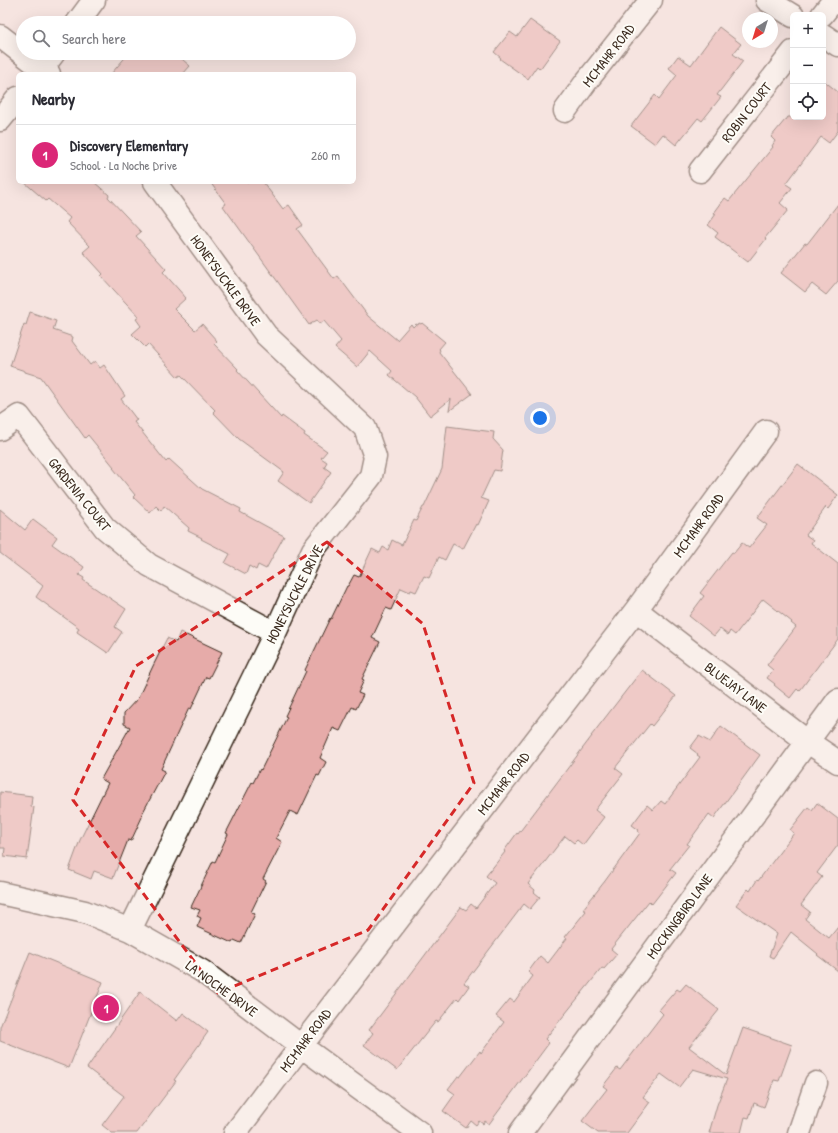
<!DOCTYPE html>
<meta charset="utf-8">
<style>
:root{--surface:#fff;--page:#f7f7f7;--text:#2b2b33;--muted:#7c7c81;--line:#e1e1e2;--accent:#db2777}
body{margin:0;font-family:"Patrick Hand",sans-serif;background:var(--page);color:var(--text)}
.controls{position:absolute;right:12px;top:12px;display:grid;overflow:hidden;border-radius:6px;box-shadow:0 4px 16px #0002}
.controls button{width:36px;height:36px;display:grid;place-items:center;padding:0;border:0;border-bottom:1px solid var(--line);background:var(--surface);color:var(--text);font:20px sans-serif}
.compass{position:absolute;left:742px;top:12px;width:36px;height:36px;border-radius:50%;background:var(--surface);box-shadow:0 4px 16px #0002;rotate:218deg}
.you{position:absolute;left:540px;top:418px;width:14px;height:14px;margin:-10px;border:3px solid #fff;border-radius:50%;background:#1a73e8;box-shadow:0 0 0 6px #1a73e833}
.badge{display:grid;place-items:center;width:26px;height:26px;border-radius:50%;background:var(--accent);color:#fff;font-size:13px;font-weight:700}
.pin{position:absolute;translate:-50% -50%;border:2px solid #fff;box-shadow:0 1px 4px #0006}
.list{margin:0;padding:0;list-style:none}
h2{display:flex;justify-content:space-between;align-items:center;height:52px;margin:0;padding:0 16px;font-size:17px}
h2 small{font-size:13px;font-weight:400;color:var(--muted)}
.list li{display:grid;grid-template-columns:26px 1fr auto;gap:12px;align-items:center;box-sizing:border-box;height:60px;padding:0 16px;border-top:1px solid var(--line)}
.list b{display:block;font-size:15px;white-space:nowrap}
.list p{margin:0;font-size:13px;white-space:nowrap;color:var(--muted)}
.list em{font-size:13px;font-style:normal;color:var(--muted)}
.icon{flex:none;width:22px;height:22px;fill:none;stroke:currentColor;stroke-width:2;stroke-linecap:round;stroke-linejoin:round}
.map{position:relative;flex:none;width:838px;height:1133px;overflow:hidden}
.search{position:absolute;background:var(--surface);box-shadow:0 4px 16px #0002;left:16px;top:16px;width:340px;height:44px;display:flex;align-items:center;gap:10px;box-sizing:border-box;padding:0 14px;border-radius:22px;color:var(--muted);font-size:15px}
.panel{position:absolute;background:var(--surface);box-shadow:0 4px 16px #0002;left:16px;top:72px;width:340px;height:112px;border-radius:6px}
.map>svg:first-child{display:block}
.building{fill:#e6aba9;stroke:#3b2a1e}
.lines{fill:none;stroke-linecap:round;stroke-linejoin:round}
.minor-casing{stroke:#3b2a1e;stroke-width:25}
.minor{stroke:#fdfcf7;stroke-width:22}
.marked{fill:none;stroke:#d62828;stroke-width:3;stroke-dasharray:8 5;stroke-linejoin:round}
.labels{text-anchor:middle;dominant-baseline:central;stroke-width:4;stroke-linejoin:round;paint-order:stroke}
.street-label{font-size:14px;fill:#3b2a1e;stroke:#fdfcf7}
</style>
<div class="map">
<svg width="838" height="1133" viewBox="0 0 838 1133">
<rect width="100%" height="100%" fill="#f6e4e0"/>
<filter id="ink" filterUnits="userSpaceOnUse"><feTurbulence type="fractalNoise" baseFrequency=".025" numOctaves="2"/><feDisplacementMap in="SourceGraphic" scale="8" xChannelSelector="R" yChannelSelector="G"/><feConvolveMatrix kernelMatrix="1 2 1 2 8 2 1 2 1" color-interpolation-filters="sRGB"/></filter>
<g filter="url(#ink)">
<path class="building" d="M 530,20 L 560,41 L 540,69 L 537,66 L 528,79 L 500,59 L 501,58 L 494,52 L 510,32 L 517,37 Z
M 719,27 L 741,44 L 733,54 L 743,61 L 717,95 L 721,97 L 702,121 L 698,118 L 676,145 L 663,134 L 655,144 L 631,126 L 655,95 L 659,99 L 677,75 L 669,68 L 678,56 L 691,65 Z
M 129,53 L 175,53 L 190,66 L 183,74 L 111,74 Z
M 823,80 L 838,92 L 838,131 L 829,143 L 821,137 L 786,184 L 792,188 L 780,203 L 788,210 L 765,238 L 766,239 L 748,262 L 715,237 L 718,233 L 708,225 L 716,214 L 714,213 L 725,198 L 729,201 L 773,147 L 772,146 L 775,141 L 771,137 L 785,120 L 786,120 L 788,117 L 823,117 Z
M 24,182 L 94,182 L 109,195 L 108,197 L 141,232 L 136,236 L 166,269 L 163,272 L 186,298 L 174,309 L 195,330 L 202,324 L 217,341 L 214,344 L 238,369 L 237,370 L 281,418 L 282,416 L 305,433 L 304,435 L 327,451 L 321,458 L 327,462 L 324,467 L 331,472 L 309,503 L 278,481 L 284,472 L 239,439 L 213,412 L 215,410 L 181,375 L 178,377 L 148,344 L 145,347 L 132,334 L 141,326 L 136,319 L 139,317 L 101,276 L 103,274 L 83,252 L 90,246 L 67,222 L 70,218 L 48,199 L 46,201 Z
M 210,182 L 263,182 L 283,209 L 289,205 L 303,225 L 297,229 L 334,279 L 338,276 L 368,316 L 397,340 L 411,324 L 413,327 L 416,324 L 418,325 L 419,323 L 421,324 L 422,323 L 445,342 L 439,349 L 440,350 L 439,352 L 472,394 L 449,411 L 451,399 L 430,416 L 415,397 L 389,375 L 392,371 L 370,351 L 357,367 L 335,348 L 341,341 L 324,321 L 320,324 L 317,320 L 309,325 L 223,206 L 226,204 Z
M 838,204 L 838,281 L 826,295 L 812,284 L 805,292 L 781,273 L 805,243 L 807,244 Z
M 30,312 L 56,321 L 53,330 L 73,337 L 72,341 L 90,365 L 95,361 L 100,368 L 104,365 L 125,396 L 121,399 L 137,420 L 134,422 L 166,462 L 169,459 L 202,489 L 241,509 L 240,512 L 284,536 L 266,569 L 258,565 L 256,570 L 249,566 L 246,574 L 225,563 L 230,554 L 201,539 L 202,538 L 188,531 L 189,528 L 164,506 L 161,511 L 156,506 L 150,513 L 133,497 L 135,495 L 113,468 L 114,467 L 88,435 L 85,438 L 41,377 L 25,372 L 25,371 L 10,366 L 24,324 L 26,325 Z
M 447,426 L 494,432 L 493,439 L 503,450 L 500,471 L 494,470 L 481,498 L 489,501 L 478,525 L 476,524 L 463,549 L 453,544 L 445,560 L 439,557 L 429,578 L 424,576 L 416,592 L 411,590 L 410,592 L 401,588 L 391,610 L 386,608 L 372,638 L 380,642 L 362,679 L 364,680 L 358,693 L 363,695 L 356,709 L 352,707 L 340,731 L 333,728 L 320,758 L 326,762 L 319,776 L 317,775 L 298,815 L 290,811 L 276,838 L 282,842 L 263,879 L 266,881 L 251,912 L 255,914 L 241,943 L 234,940 L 232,943 L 197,927 L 201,918 L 197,916 L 200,910 L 191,907 L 213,861 L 215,862 L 228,834 L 226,833 L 252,782 L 253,783 L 260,769 L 261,770 L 287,717 L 285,716 L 306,671 L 305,670 L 330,618 L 331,619 L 347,586 L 348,586 L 354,575 L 359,577 L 372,549 L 380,553 L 383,547 L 388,550 L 392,540 L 402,545 L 414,520 L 416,521 L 423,507 L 424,507 L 442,469 Z
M 798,464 L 838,495 L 828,509 L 826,507 L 806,535 L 813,540 L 811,543 L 838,564 L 838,639 L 801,689 L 799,691 L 797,689 L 790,698 L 774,685 L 775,684 L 767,678 L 773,670 L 767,665 L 796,627 L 791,623 L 792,622 L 763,599 L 735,635 L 730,631 L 728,635 L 720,629 L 714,636 L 689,616 L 704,596 L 700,593 L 732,552 L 734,553 L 742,543 L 749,548 L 767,525 L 757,518 Z
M 0,509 L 25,530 L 33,519 L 57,537 L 52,544 L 84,567 L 79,575 L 84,578 L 83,580 L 126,609 L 115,627 L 122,632 L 108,653 L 77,632 L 79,628 L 36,597 L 43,586 L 0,553 Z
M 180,632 L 222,652 L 209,678 L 206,677 L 191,709 L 189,708 L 161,769 L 165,771 L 142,814 L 143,815 L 131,841 L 128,840 L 113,878 L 94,871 L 91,879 L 69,870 L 80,840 L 108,783 L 101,779 L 130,727 L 124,724 L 124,713 L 138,698 L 153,666 L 167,638 L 176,642 Z
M 642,670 L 676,696 L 652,726 L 650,724 L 615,768 L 623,774 L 595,810 L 604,817 L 583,845 L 577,840 L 574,843 L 565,836 L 528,884 L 535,890 L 534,892 L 540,897 L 530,909 L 524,904 L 464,983 L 469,986 L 459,1000 L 457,998 L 438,1022 L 436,1021 L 397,1070 L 364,1045 L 373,1033 L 369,1030 L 461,907 L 466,910 L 471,904 L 476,908 L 495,883 L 486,876 L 505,852 L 504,851 L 517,833 L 518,834 L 592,736 L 591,736 Z
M 721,726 L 760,755 L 714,818 L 709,814 L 687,844 L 689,845 L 670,869 L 676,873 L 652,904 L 649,901 L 611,949 L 617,954 L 604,969 L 602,968 L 594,978 L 545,1039 L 549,1043 L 489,1124 L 485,1121 L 483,1124 L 479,1121 L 476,1125 L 471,1121 L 466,1128 L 443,1111 L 455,1094 L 448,1089 L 458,1076 L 460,1077 L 480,1051 L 481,1053 L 504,1022 L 496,1016 L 510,999 L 514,1002 L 533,976 L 528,972 L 540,956 L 548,963 L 567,938 L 565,937 L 586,911 L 583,909 L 605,881 L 640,833 L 637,831 L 639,830 L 632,825 L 647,805 L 653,810 L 661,801 L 665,804 L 700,757 L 697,755 L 698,754 L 690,748 L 699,736 L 710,742 Z
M 0,792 L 32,796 L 31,806 L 34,807 L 27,859 L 4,856 L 5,848 L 0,848 Z
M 817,803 L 838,819 L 838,845 L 817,873 L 822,877 L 801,905 L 810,912 L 805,919 L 829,938 L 838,927 L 838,971 L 817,955 L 818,954 L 791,932 L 773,958 L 769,956 L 777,934 L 736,905 L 748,889 L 750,891 L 757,880 L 758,881 L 794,833 L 790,830 L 808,807 L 812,810 Z
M 30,952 L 103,982 L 69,1068 L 0,1041 L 0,1027 Z
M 686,984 L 719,1010 L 689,1047 L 726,1075 L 743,1028 L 792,1045 L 779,1081 L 774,1080 L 764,1107 L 754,1103 L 749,1118 L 745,1117 L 741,1133 L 709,1133 L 717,1105 L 727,1079 L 693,1069 L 679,1087 L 661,1074 L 643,1097 L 650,1102 L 627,1133 L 598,1133 L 582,1121 L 607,1089 L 603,1086 L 617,1068 L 620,1070 L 663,1014 L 659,1010 L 677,989 L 680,991 Z
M 140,992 L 177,1021 L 183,1013 L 208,1032 L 174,1080 L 176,1081 L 137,1133 L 112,1133 L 102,1125 L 124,1096 L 87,1068 Z"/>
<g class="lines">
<defs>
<path id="minor" d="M 767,0 L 793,16
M 822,15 L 834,0
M 77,23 L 94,0
M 823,35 L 838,45
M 0,36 L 49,74
M 38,74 L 54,53
M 565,111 L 586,82 L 651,0
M 0,120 L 18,98
M 700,171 L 793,52
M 0,429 L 19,416 L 105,528 L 149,565 L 275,633
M 636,610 L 808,742 L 838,762
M 0,893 L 85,912 L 130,930 L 202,971 L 301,1046 L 420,1133
M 130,930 L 275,633 L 313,550 L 371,476 L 375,457 L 365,428 L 266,335 L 155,182
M 235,1133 L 301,1046 L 636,610 L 766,431
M 520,1133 L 838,700
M 799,1133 L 816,1083"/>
</defs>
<use href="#minor" class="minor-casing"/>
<use href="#minor" class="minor"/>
</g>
</g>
<path d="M0 0H838V1133H0ZM 327,542 L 423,624 L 474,783 L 368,930 L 218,993 L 73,800 L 136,666 Z" fill="#f6e4e0" fill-opacity=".55" fill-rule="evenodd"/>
<path class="marked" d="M 327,542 L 423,624 L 474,783 L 368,930 L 218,993 L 73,800 L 136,666 Z"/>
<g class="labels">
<g class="street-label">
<text transform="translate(608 55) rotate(-52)">MCMAHR ROAD</text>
<text transform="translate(746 112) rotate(-52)">ROBIN COURT</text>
<text transform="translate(226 280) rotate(54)">HONEYSUCKLE DRIVE</text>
<text transform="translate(80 494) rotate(51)">GARDENIA COURT</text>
<text transform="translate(698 525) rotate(-54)">MCMAHR ROAD</text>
<text transform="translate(294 594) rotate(-63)">HONEYSUCKLE DRIVE</text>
<text transform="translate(736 687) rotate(37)">BLUEJAY LANE</text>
<text transform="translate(503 783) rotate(-52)">MCMAHR ROAD</text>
<text transform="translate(679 916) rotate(-54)">MOCKINGBIRD LANE</text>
<text transform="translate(222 988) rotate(36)">LA NOCHE DRIVE</text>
<text transform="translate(305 1040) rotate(-53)">MCMAHR ROAD</text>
</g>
</g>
</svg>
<div class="controls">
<button>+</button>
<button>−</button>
<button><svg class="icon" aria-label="locate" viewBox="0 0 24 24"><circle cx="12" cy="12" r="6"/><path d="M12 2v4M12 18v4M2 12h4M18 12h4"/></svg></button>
</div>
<svg class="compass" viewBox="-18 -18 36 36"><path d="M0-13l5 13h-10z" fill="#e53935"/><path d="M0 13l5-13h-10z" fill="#7c7c81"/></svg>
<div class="you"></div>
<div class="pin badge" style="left:106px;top:1008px">1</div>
<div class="search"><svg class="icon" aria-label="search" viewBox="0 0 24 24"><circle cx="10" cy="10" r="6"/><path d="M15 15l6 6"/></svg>Search here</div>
<section class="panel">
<h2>Nearby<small></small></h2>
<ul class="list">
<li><span class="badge">1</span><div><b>Discovery Elementary</b><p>School · La Noche Drive</p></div><em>260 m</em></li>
</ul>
</section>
</div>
